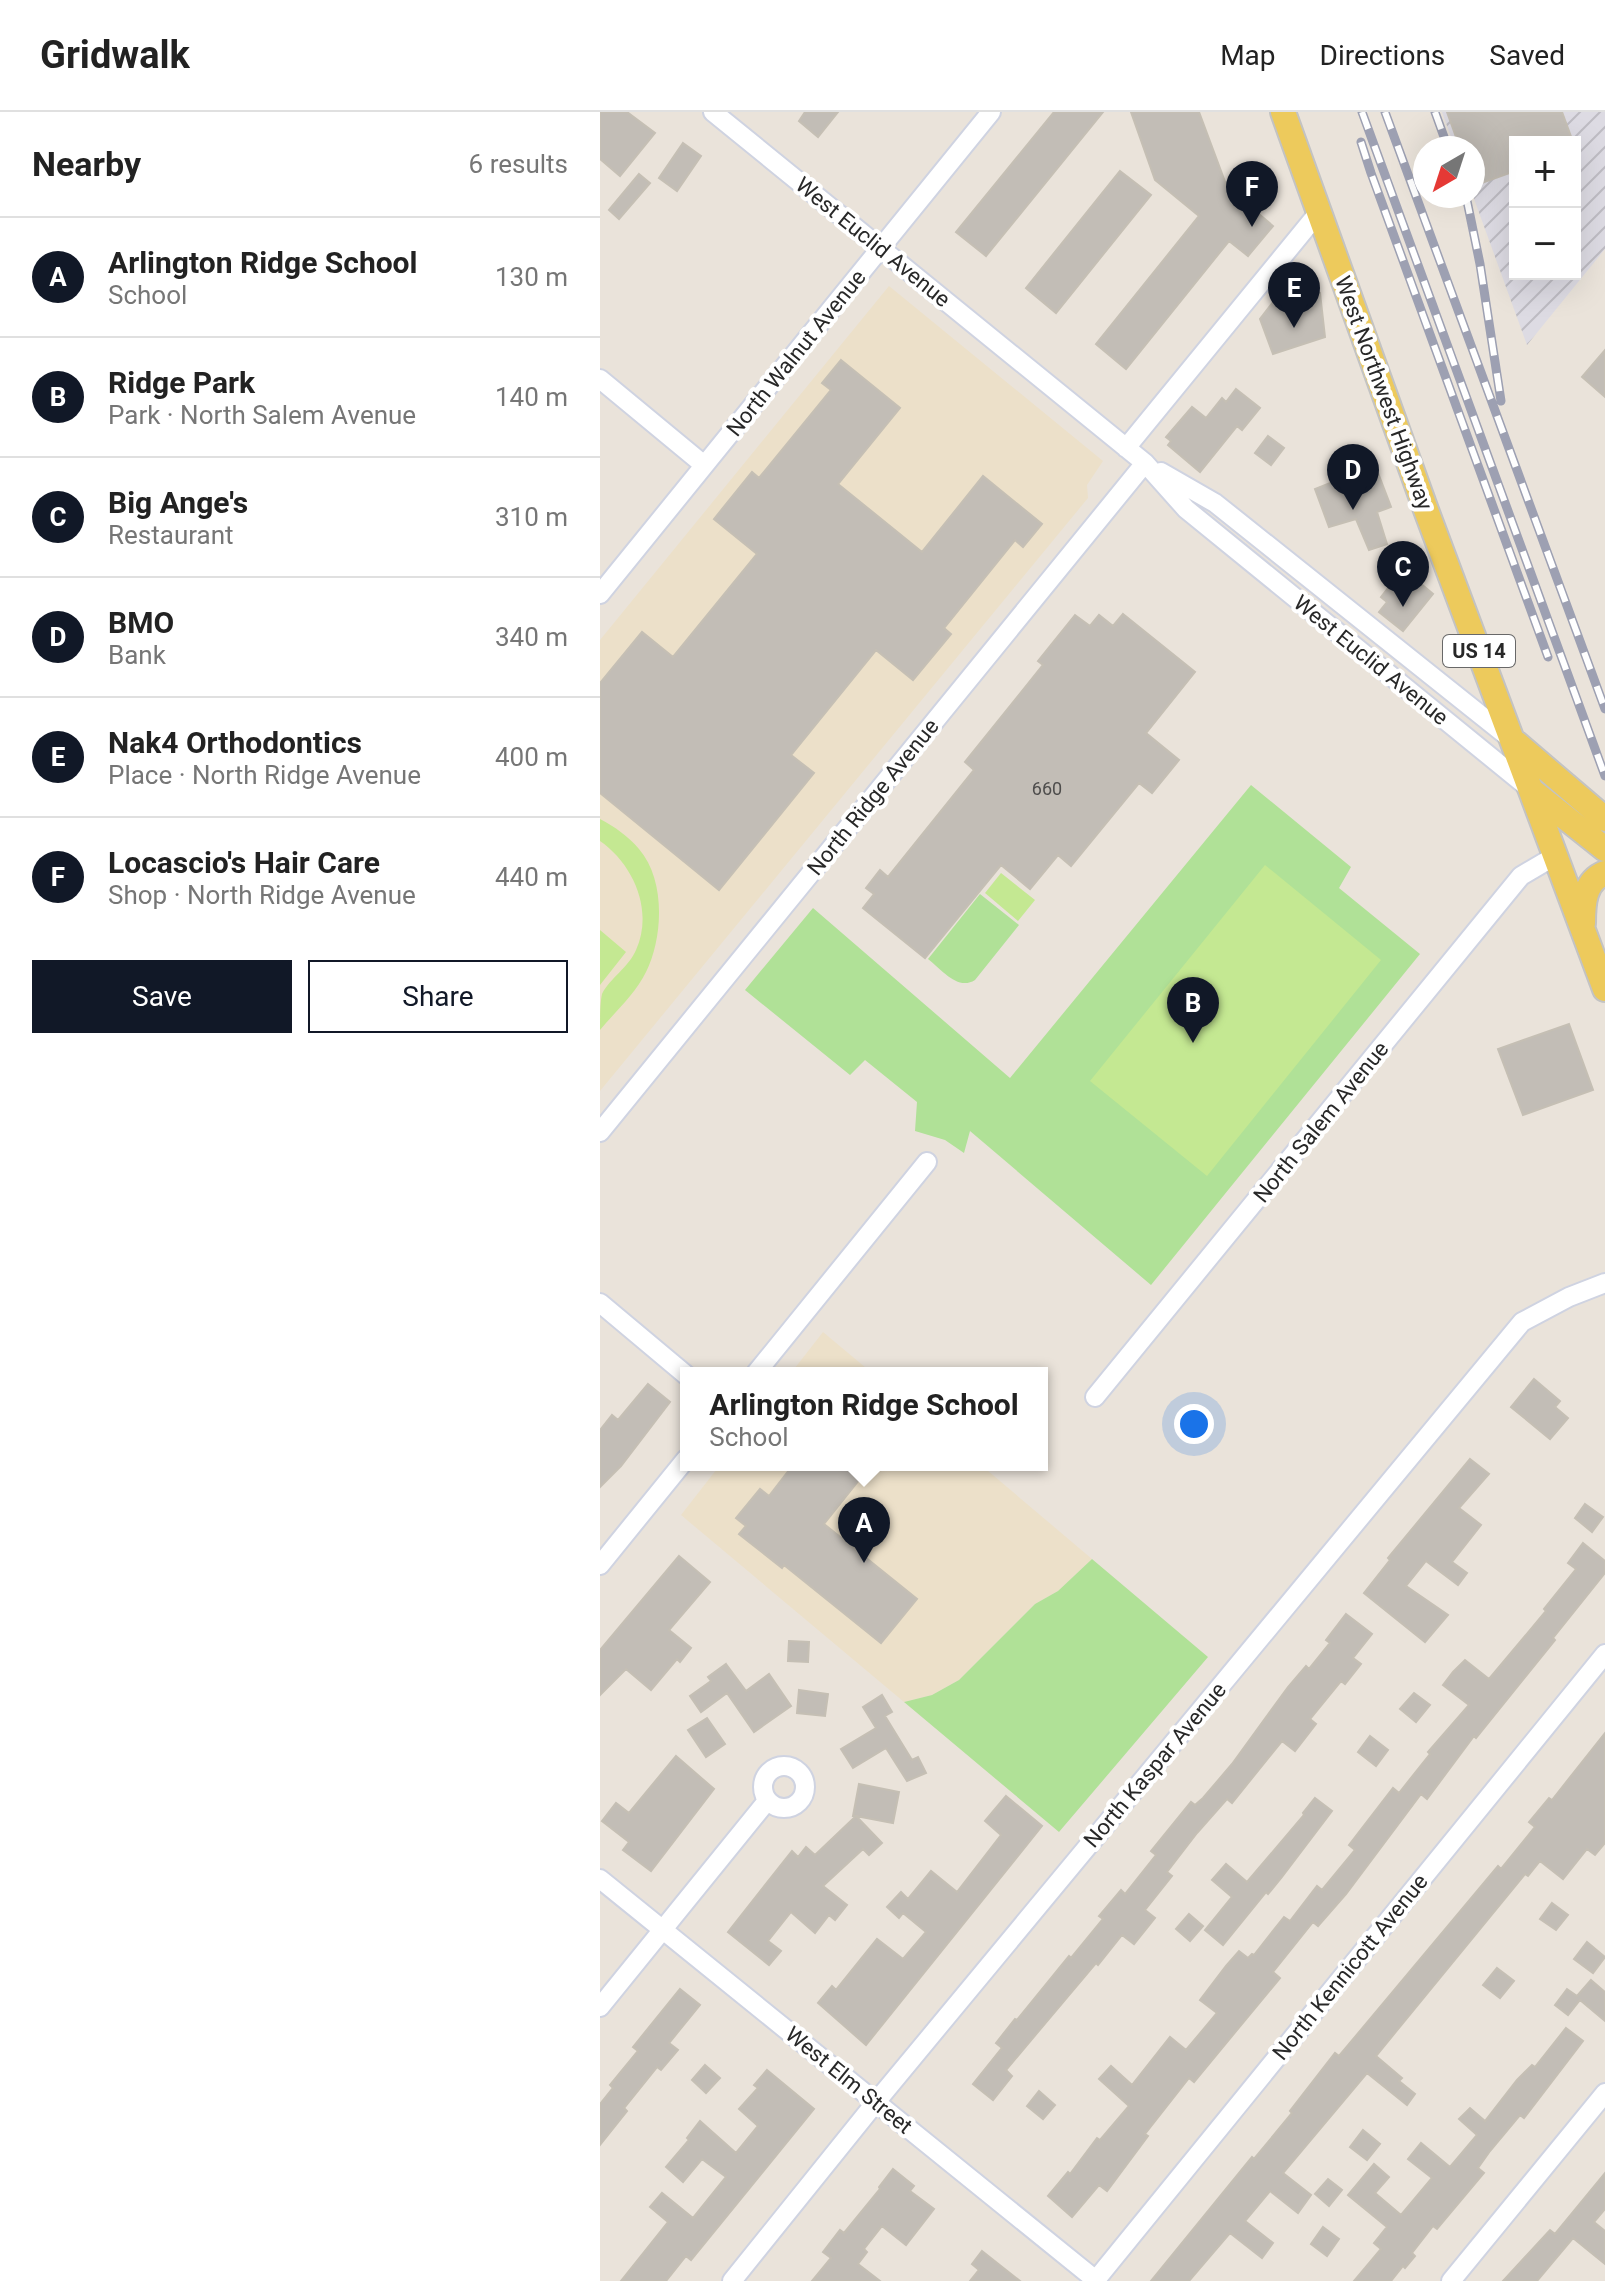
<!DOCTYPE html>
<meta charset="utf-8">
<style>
:root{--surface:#fff;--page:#f6f6f6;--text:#222;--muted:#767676;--line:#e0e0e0;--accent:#111827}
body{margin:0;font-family:Roboto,sans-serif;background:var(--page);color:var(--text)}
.controls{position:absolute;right:24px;top:24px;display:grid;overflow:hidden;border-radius:0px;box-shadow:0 8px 32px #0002}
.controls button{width:72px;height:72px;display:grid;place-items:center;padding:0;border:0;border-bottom:2px solid var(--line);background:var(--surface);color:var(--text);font:40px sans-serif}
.compass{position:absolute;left:813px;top:24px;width:72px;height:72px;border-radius:50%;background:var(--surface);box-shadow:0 8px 32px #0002;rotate:219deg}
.you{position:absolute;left:594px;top:1312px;width:28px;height:28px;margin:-20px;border:6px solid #fff;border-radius:50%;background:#1a73e8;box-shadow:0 0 0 12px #1a73e833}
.badge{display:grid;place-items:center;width:52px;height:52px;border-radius:50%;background:var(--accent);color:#fff;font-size:26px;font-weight:700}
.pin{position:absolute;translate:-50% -66px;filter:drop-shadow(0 2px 4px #0008)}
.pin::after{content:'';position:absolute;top:42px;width:28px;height:24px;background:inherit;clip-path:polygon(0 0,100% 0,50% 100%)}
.popup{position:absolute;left:80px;top:1255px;width:368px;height:104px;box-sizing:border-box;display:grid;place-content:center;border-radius:0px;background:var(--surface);filter:drop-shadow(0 2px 6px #0005);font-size:26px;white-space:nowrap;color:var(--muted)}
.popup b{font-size:30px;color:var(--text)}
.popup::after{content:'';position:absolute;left:50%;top:100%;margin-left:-16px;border:16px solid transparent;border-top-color:var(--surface)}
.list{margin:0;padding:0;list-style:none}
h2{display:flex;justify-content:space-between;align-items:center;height:104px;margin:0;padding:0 32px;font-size:34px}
h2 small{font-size:26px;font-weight:400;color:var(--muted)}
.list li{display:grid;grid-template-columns:52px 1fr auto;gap:24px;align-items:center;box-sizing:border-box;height:120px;padding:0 32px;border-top:2px solid var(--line)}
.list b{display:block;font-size:30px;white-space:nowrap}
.list p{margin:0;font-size:26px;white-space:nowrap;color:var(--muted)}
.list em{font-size:26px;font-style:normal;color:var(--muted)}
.actions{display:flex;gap:16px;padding:24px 32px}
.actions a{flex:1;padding:18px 0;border:2px solid var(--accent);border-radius:0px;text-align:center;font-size:28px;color:var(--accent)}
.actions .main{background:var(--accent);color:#fff}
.map{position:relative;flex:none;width:1005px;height:2169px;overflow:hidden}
header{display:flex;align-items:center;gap:48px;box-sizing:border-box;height:112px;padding:0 40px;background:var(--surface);border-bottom:2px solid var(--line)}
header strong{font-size:38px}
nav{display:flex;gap:44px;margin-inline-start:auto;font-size:28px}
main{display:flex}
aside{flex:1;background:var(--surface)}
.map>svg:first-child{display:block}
.industrial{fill:url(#industrial-furrows);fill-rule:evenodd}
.education{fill:#ece0c9}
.grass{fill:#b0e197}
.pitch{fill:#c4e892}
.building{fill:#c2bdb6;stroke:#c5bfb4;stroke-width:2}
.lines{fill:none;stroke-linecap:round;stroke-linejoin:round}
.minor-casing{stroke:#cfd3e1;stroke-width:22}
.major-casing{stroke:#c3c3c3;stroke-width:28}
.minor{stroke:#fff;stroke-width:18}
.major{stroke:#edca5c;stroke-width:24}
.rail-casing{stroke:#9da0b2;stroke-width:9}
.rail{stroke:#fff;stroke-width:6;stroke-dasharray:18;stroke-linecap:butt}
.labels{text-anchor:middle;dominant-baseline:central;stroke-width:8;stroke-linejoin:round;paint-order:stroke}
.number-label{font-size:18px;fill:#4e4d4c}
.shield{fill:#fff;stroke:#686868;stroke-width:2}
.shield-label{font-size:20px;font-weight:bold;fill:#282828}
.street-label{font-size:22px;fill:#282828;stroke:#fff}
</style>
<header>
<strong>Gridwalk</strong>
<nav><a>Map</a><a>Directions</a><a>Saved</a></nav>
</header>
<main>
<aside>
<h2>Nearby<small>6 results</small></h2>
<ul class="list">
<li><span class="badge">A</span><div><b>Arlington Ridge School</b><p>School</p></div><em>130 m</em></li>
<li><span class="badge">B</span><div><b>Ridge Park</b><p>Park · North Salem Avenue</p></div><em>140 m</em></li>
<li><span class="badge">C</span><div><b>Big Ange's</b><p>Restaurant</p></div><em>310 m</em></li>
<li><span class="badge">D</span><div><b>BMO</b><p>Bank</p></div><em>340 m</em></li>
<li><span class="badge">E</span><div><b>Nak4 Orthodontics</b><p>Place · North Ridge Avenue</p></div><em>400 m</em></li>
<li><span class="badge">F</span><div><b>Locascio's Hair Care</b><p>Shop · North Ridge Avenue</p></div><em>440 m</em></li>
</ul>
<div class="actions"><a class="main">Save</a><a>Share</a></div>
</aside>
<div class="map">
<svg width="1005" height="2169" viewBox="0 0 1005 2169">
<defs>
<pattern id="industrial-furrows" width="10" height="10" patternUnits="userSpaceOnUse" patternTransform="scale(2)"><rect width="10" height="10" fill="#dddbe3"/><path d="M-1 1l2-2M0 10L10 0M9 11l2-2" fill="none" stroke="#bebcc3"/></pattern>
</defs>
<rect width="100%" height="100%" fill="#eae3da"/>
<path class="industrial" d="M 842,0 L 1005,0 L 1005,137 L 927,233 L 873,84 L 873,36 L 855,36 ZM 915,30 L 975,30 L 975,162 L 915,162 Z"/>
<path class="education" d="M 289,174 L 503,349 L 487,373 L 488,386 L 0,979 L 0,528 Z
M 223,1220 L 272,1261 L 191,1261 Z
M 120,1353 L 381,1353 L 492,1447 L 458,1479 L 435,1492 L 359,1568 L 332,1583 L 304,1590 L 81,1403 Z"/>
<path class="grass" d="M 651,673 L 751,755 L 739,776 L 820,842 L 551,1173 L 370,1019 L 364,1041 L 345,1028 L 315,1019 L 317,990 L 265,948 L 250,963 L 145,878 L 213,796 L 410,966 Z
M 380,782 L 419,813 L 375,868 C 358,879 342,858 328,847 Z
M 492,1447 L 608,1545 L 459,1720 L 304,1590 L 332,1583 L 359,1568 L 435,1492 L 458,1479 Z"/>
<path class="pitch" d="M 0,707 C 15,715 28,724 39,737 C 66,768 63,826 46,860 C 36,881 15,900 0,918 C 0,908 0,891 2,882 C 10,866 29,855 36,838 C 54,798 33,752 0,729 Z
M 665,753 L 781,848 L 607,1064 L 490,969 Z
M 401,761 L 435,788 L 418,809 L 385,781 Z
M 0,818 L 26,840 L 0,873 Z"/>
<path class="building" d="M 0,0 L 27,0 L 55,21 L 20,64 L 0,47 Z
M 205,0 L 238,0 L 218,25 L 199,9 Z
M 454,0 L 503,0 L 386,144 L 356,120 Z
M 531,0 L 599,0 L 627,75 L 673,114 L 648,144 L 629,129 L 526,257 L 496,232 L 599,104 L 555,68 Z
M 847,0 L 962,0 L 973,30 L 915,30 L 915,59 L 873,74 L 873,36 L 860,36 Z
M 83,31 L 101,44 L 77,79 L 59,66 Z
M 520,59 L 551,83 L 456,201 L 426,176 Z
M 39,62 L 50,71 L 19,107 L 9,98 Z
M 703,173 L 720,181 L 725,225 L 673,242 L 660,207 L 677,185 Z
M 1005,238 L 1005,285 L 982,265 Z
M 241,248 L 300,296 L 238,372 L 322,440 L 383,364 L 442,412 L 423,435 L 415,428 L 344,516 L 351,522 L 313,568 L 276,538 L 191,643 L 214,661 L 119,778 L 0,681 L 0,571 L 42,520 L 73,545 L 157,442 L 114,407 L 152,360 L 159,366 L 231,278 L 222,271 Z
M 636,277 L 660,296 L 642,318 L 637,314 L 600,360 L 568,333 L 571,329 L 566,325 L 592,295 L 606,306 L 622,286 L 626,290 Z
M 668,324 L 684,336 L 671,353 L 655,341 Z
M 775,353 L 791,395 L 777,400 L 787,432 L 769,438 L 756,407 L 729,415 L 715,377 Z
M 806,466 L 811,470 L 814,466 L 833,482 L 803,519 L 779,500 L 787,490 L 781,485 L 792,471 L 798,476 Z
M 523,502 L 595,560 L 546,621 L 579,648 L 552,681 L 539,671 L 471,754 L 458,743 L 430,777 L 401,753 L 325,846 L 263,796 L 274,782 L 266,776 L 280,758 L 288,765 L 374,658 L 365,650 L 443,553 L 438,549 L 475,503 L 490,514 L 499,503 L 513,514 Z
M 969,912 L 993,978 L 923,1003 L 898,937 Z
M 934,1267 L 960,1289 L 955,1295 L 968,1306 L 950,1327 L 911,1295 Z
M 48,1272 L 70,1290 L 21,1354 L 0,1375 L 0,1318 L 12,1303 L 18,1308 Z
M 870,1347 L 889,1362 L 859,1396 L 881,1413 L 852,1450 L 867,1461 L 858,1473 L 826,1449 L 806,1474 L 848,1503 L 825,1530 L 764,1481 L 790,1448 L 788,1446 Z
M 193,1353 L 271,1353 L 224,1412 L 317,1487 L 281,1531 L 184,1453 L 182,1456 L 139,1422 L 146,1414 L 136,1406 L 160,1377 L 169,1384 Z
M 985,1392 L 1003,1405 L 992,1420 L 975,1406 Z
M 983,1431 L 1005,1449 L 1005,1461 L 953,1526 L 955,1528 L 876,1626 L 874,1624 L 827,1687 L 821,1682 L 746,1782 L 718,1814 L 713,1810 L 673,1860 L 680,1866 L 594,1970 L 589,1966 L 545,2022 L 548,2024 L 507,2079 L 499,2073 L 472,2105 L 448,2084 L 468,2060 L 470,2062 L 497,2026 L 500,2028 L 529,1994 L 499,1967 L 511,1954 L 532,1973 L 570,1925 L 586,1938 L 617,1901 L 600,1888 L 626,1854 L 639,1839 L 648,1846 L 652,1842 L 654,1843 L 684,1805 L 690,1809 L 717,1774 L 722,1778 L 755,1738 L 749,1733 L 793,1676 L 799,1681 L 830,1642 L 828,1640 L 869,1593 L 843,1573 L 853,1560 L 865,1548 L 889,1567 L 946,1499 L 944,1497 L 976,1457 L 968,1451 Z
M 79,1444 L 110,1470 L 69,1518 L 91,1536 L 80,1550 L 77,1547 L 51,1578 L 26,1557 L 0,1583 L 0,1538 Z
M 746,1502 L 772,1522 L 753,1546 L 761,1552 L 745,1572 L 741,1569 L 710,1607 L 716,1612 L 695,1639 L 682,1629 L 632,1691 L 627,1687 L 597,1721 L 567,1760 L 572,1764 L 545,1798 L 555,1806 L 534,1832 L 522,1823 L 498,1853 L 496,1851 L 406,1958 L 412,1964 L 393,1988 L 373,1972 L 402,1936 L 396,1931 L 415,1907 L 417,1908 L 469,1844 L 471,1846 L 503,1807 L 499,1804 L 521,1778 L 525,1782 L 556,1743 L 551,1739 L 591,1690 L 595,1693 L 603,1686 L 632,1652 L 688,1575 L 706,1554 L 709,1557 L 730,1531 L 726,1528 Z
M 189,1529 L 209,1530 L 208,1550 L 188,1549 Z
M 126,1552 L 146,1579 L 169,1562 L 191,1594 L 154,1620 L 127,1581 L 101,1600 L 90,1584 L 111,1569 L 108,1565 Z
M 199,1578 L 228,1582 L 225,1604 L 197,1601 Z
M 814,1581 L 830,1593 L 816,1610 L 800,1597 Z
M 282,1583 L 292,1600 L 285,1604 L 312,1648 L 318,1645 L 326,1661 L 307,1669 L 286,1636 L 253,1656 L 241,1637 L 276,1616 L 263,1595 Z
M 107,1606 L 125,1632 L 106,1645 L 88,1618 Z
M 1005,1621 L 1005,1731 L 995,1743 L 987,1737 L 963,1767 L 940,1749 L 928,1764 L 925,1762 L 776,1944 L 802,1966 L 799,1969 L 815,1982 L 807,1993 L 767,1961 L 683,2061 L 711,2083 L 698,2101 L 670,2079 L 645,2109 L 673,2131 L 662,2146 L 630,2121 L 589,2169 L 551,2169 L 652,2045 L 654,2047 L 692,2001 L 690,1999 L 735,1941 L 739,1944 L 898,1754 L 901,1757 L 935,1715 L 929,1710 L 949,1686 L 952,1688 Z
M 770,1624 L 788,1638 L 776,1654 L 758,1640 Z
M 76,1644 L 114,1677 L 51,1759 L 23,1738 L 29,1730 L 2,1709 L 16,1691 L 29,1701 Z
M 259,1672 L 299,1680 L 293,1711 L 256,1704 L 282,1731 L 269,1743 L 263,1737 L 223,1774 L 247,1793 L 235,1808 L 229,1803 L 215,1821 L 191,1800 L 168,1829 L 181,1839 L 169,1853 L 128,1820 L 192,1739 L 198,1745 L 206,1735 L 215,1743 L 256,1704 L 253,1704 Z
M 406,1684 L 442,1714 L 266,1933 L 218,1891 L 232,1874 L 236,1878 L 277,1827 L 303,1847 L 326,1820 L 303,1801 L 299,1806 L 287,1795 L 301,1780 L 308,1787 L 331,1759 L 357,1780 L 401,1723 L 385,1709 Z
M 715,1686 L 732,1699 L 682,1765 L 668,1782 L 666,1780 L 623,1833 L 605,1818 L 632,1785 L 612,1768 L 626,1752 L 647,1770 L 704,1703 L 703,1701 Z
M 952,1791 L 968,1803 L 956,1818 L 940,1807 Z
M 589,1802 L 603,1814 L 590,1829 L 576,1817 Z
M 987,1830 L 1005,1845 L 993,1861 L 974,1847 Z
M 897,1856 L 914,1869 L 900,1886 L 883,1873 Z
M 991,1868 L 1005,1880 L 1005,1909 L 980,1888 L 968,1903 L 955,1893 L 967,1877 L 977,1884 Z
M 80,1877 L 100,1893 L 69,1931 L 78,1938 L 61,1958 L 57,1955 L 24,1996 L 27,1999 L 0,2033 L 0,1992 L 13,1976 L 10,1973 L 38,1939 L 33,1935 Z
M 966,1916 L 983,1929 L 924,2006 L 920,2003 L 890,2039 L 878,2056 L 884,2061 L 837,2117 L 833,2114 L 812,2141 L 815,2144 L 805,2156 L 803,2154 L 791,2169 L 754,2169 L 781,2137 L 774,2131 L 787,2115 L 748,2083 L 774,2052 L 789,2065 L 775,2081 L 801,2103 L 832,2066 L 808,2047 L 821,2031 L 850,2055 L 877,2023 L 859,2007 L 870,1996 L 885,2009 L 917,1968 L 932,1953 L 935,1955 Z
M 105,1953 L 120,1966 L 106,1981 L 92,1968 Z
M 167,1958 L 214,1997 L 91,2148 L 86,2144 L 66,2169 L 21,2169 L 68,2110 L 50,2095 L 62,2081 L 93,2106 L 126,2065 L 102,2047 L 83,2070 L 66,2055 L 89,2028 L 87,2026 L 100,2009 L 136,2041 L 158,2014 L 139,1997 L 158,1976 L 154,1973 Z
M 439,1979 L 455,1993 L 443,2007 L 427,1994 Z
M 763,2018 L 780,2032 L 767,2048 L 750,2035 Z
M 293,2057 L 314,2074 L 310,2079 L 334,2097 L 306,2133 L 282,2114 L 264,2137 L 267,2140 L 258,2152 L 280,2169 L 212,2169 L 231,2146 L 223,2140 L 240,2118 L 244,2121 L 280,2077 L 279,2075 Z
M 1005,2061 L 1005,2097 L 994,2110 L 1005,2119 L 1005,2152 L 973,2126 L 937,2169 L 903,2169 L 950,2118 L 955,2122 Z
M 728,2067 L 742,2078 L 729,2094 L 715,2082 Z
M 723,2115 L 739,2127 L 727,2144 L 711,2132 Z
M 382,2139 L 420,2169 L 370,2169 L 379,2158 L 372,2152 Z"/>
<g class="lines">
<defs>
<path id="minor" d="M 113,0 L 545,351 L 586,397 L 930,677
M 0,267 L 104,353
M 526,336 L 719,100
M 561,360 L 615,391 L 912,628
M 0,482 L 391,0
M 0,1020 L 545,351
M 0,1191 L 86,1263
M 156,1261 L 327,1050
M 495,1285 L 921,764 L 955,744
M 0,1453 L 86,1347
M163 1675a21 21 0 1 1 42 0a21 21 0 1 1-42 0Z
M 0,1767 L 497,2169
M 0,1895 L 167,1689
M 132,2169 L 276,1990 L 922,1210 L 969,1185 L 1005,1171
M 495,2169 L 1005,1542
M 851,2169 L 1005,1981"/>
<path id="major" d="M 683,0 L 826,398 L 1005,877
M 916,631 L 1005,707
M 932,679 L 1005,737
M 983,811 C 983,792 984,769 1005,761"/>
</defs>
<use href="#minor" class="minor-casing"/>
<use href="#major" class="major-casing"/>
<use href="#minor" class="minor"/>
<use href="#major" class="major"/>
<defs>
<path id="rail" d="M 762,0 L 1005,664
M 785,0 L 1005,597
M 835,0 L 848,36
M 761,30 L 771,61 L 948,545
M 866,84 L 880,152 L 901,289"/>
</defs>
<use href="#rail" class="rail-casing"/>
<use href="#rail" class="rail"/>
</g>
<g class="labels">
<g class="number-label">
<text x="447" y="676">660</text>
</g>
<rect class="shield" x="843" y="523" width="72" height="32" rx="6"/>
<g class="shield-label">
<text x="879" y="539">US 14</text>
</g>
<g class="street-label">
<text transform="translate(273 130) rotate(39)">West Euclid Avenue</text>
<text transform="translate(196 241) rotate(-51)">North Walnut Avenue</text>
<text transform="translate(784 281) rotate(70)">West Northwest Highway</text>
<text transform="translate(771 548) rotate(39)">West Euclid Avenue</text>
<text transform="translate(273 685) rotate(-51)">North Ridge Avenue</text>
<text transform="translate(721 1010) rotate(-51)">North Salem Avenue</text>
<text transform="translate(555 1653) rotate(-50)">North Kaspar Avenue</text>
<text transform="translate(750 1855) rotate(-51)">North Kennicott Avenue</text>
<text transform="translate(249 1968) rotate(39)">West Elm Street</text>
</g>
</g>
</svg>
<div class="controls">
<button>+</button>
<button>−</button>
</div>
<svg class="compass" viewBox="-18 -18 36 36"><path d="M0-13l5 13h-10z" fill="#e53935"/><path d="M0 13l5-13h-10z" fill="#767676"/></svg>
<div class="you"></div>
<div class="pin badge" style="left:264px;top:1451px">A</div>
<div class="popup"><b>Arlington Ridge School</b>School</div>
<div class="pin badge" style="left:593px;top:931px">B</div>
<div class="pin badge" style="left:803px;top:495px">C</div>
<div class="pin badge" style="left:753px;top:398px">D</div>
<div class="pin badge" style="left:694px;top:216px">E</div>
<div class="pin badge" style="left:652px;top:115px">F</div>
</div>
</main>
